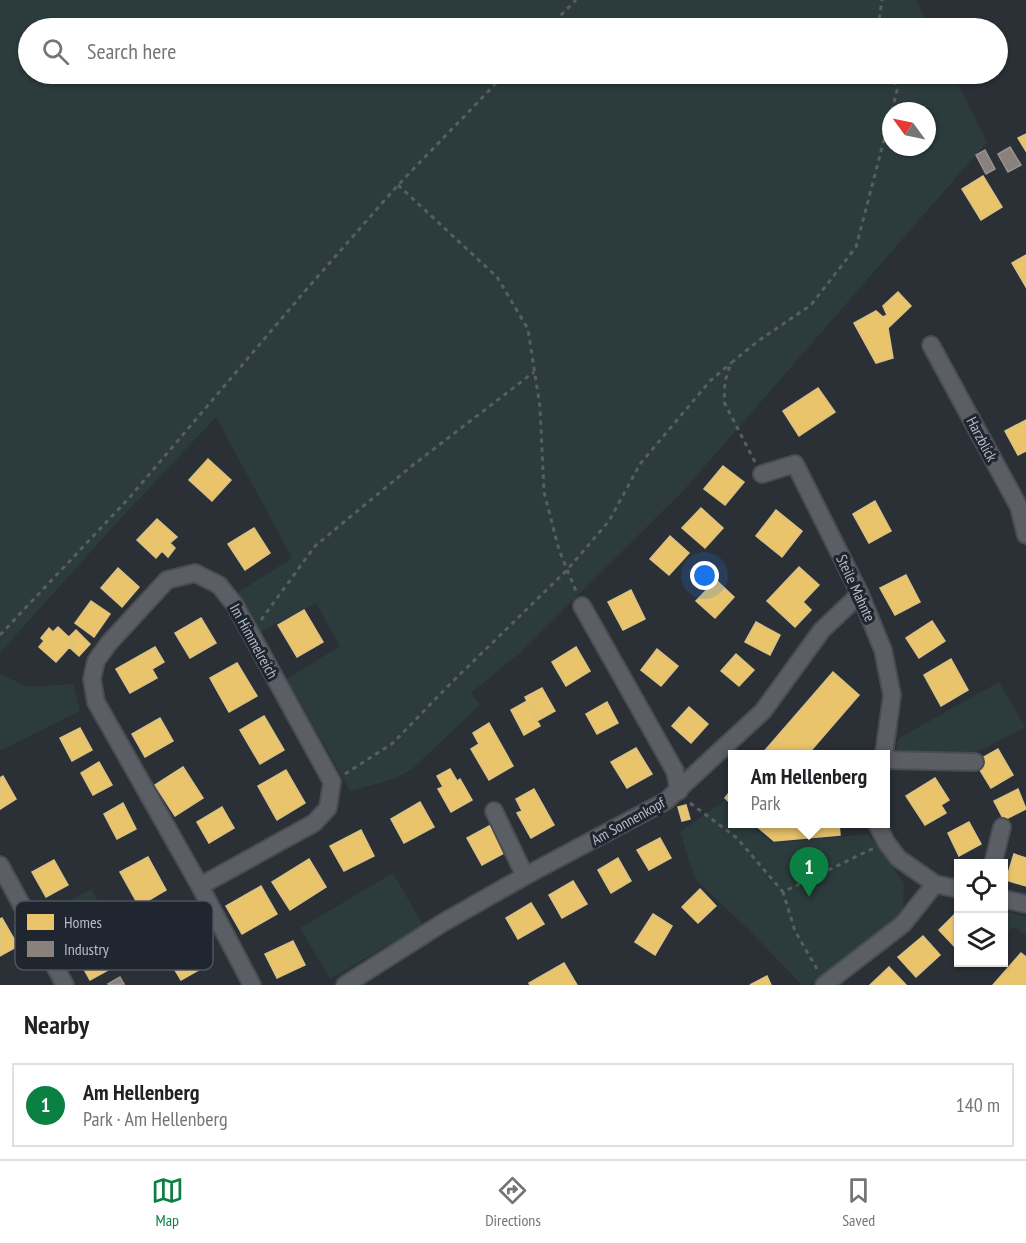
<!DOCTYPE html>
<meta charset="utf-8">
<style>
:root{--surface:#fff;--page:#f6f6f6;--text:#202124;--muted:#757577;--line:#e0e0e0;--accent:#0b8043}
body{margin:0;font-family:"PT Sans Narrow",sans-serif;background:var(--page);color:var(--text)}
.controls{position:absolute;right:18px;bottom:18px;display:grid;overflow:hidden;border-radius:0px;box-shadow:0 2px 4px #0004}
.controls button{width:54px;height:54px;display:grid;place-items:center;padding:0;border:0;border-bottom:2px solid var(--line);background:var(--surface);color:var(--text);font:30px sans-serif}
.compass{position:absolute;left:882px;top:102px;width:54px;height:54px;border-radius:50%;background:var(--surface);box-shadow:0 2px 4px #0004;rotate:303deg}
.you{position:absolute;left:705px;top:576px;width:21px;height:21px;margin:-15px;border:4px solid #fff;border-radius:50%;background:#1a73e8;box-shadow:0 0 0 9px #1a73e833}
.badge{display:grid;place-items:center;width:39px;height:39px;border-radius:50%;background:var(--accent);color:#fff;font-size:20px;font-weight:700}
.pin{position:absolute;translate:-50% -50px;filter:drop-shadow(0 2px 3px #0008)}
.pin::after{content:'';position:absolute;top:32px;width:21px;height:18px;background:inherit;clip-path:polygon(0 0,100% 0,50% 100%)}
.popup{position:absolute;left:728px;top:750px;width:162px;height:78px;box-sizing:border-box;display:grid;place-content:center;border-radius:0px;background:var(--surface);filter:drop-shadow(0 2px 4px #0005);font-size:20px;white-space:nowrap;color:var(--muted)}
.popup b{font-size:22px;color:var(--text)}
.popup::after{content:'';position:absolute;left:50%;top:100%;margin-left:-12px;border:12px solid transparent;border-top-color:var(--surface)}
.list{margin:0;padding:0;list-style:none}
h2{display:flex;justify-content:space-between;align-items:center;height:78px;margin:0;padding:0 24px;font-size:26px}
h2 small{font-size:20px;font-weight:400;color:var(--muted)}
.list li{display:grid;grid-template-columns:39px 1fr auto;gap:18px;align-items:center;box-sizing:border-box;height:84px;margin:0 12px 12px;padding:0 12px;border:2px solid var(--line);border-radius:0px}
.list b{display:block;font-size:22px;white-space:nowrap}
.list p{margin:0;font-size:20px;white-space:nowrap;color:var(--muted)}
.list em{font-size:20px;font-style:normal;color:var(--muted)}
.icon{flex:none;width:33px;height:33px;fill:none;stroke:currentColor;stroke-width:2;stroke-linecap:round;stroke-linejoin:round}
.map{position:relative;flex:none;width:1026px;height:985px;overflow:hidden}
.search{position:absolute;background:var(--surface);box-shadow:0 2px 4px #0004;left:18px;right:18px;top:18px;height:66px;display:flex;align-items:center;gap:15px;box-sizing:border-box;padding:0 21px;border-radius:33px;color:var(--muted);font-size:22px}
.sheet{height:174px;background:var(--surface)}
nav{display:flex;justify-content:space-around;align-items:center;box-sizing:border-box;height:84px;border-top:2px solid var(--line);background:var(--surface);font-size:16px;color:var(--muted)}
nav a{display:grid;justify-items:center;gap:3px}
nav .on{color:var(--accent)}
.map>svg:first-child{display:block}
.green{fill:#2c3b3c;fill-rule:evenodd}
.homes{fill:#e9c46a;stroke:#dac286;stroke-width:1.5}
.industry{fill:#8a817c;stroke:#979392;stroke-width:1.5}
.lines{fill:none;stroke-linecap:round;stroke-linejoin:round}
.minor-casing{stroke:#494c51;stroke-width:20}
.path{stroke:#595d61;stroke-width:3;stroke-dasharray:4.5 4.5;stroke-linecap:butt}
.minor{stroke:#5b5e64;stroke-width:16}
.labels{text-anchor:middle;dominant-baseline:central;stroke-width:6;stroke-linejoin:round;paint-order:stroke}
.street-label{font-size:15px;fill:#b6bcc6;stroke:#1f2630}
.key{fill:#1f2630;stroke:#4c535d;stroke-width:1.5}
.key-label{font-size:16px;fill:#b6bcc6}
</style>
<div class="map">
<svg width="1026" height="985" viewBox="0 0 1026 985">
<rect width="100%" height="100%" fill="#2b3036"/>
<path class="green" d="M 0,0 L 916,0 L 930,28 L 28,28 L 28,74 L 953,74 L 987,142 L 685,489 L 521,652 L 471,693 L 480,705 L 412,769 L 394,779 L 350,791 L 287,679 L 340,646 L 316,603 L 257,634 L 234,595 L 292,558 L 216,417 L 111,529 L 0,653 ZM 891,111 L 927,111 L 927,147 L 891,147 Z
M 0,674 L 28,687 L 73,684 L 80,711 L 0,751 Z
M 999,682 L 1025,727 L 968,757 L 895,753 L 899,738 Z
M 724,801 L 732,809 L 732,824 L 749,824 L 772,843 L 868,834 L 904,883 L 903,912 L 810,985 L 802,985 L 750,931 L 695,879 L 680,832 Z
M 393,873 L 423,925 L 330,979 L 300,928 Z
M 91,889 L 110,923 L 56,954 L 36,920 Z
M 1004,911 L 1026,917 L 1026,935 L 1014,927 L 1004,933 Z"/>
<path class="homes" d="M 1026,134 L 1026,151 L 1018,138 Z
M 983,176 L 1002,207 L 981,220 L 962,189 Z
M 1026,255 L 1026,287 L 1012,263 Z
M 898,292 L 911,306 L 888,328 L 893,358 L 876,363 L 854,323 L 876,311 L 883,317 L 887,315 L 883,306 Z
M 818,388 L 835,412 L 799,436 L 783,411 Z
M 1026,420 L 1026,451 L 1018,455 L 1005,431 Z
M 208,459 L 231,480 L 212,501 L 189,480 Z
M 723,466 L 744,482 L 725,505 L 704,489 Z
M 875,501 L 891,531 L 869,543 L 853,514 Z
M 701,508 L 723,528 L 705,548 L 682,528 Z
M 776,510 L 802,531 L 782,557 L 756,536 Z
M 157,519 L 177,537 L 170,543 L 175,548 L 168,557 L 162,551 L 156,558 L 137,540 Z
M 254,528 L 270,553 L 245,570 L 228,544 Z
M 670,536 L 689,553 L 669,575 L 650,559 Z
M 799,567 L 819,585 L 803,602 L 811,610 L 795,627 L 767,601 Z
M 118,568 L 139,587 L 122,607 L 101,588 Z
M 906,575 L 920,602 L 895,615 L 880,588 Z
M 716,580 L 734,597 L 715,618 L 696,601 Z
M 631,590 L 645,619 L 623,630 L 608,602 Z
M 91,601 L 110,614 L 94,637 L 75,623 Z
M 304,610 L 323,642 L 297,657 L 278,625 Z
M 201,618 L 216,643 L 190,658 L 175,633 Z
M 932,621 L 945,641 L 919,658 L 906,638 Z
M 756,622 L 780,635 L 770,655 L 745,642 Z
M 58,627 L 74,642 L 56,662 L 39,647 L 44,641 L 41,638 L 49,628 L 53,632 Z
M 76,630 L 90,644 L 79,656 L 69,647 L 74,642 L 69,637 Z
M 155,647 L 164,662 L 152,669 L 157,678 L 130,693 L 116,669 Z
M 576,647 L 590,671 L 566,686 L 552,662 Z
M 657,649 L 678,666 L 661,686 L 641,670 Z
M 736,654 L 754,670 L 739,686 L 721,671 Z
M 951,659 L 968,690 L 941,706 L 924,675 Z
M 237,663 L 257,696 L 229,712 L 210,678 Z
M 833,672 L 859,695 L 808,754 L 762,754 Z
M 542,688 L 555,711 L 537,721 L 525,697 Z
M 527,701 L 540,726 L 524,735 L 511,710 Z
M 607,702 L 618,723 L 597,734 L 586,714 Z
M 689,707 L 708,724 L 691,743 L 672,726 Z
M 264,716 L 284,750 L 260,764 L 240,730 Z
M 160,718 L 173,741 L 145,757 L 132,734 Z
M 489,723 L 513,766 L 489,780 L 471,749 L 479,744 L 473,733 Z
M 80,728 L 92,750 L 72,761 L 60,738 Z
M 636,748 L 652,774 L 627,788 L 611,762 Z
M 998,749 L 1013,775 L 991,788 L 975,762 Z
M 99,762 L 112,785 L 93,795 L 81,773 Z
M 183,767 L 203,798 L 175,816 L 155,785 Z
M 450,769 L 457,781 L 460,779 L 472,800 L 451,812 L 438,789 L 443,787 L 437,776 Z
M 286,770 L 305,803 L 277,820 L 258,786 Z
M 3,776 L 16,799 L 0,809 L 0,778 Z
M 935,778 L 949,800 L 941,805 L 946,813 L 925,825 L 906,796 Z
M 534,789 L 554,825 L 531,838 L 517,813 L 522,811 L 516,799 Z
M 732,789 L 732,805 L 725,798 Z
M 1018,789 L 1026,809 L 1004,820 L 994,801 Z
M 420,802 L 434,827 L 404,843 L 391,819 Z
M 123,803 L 136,829 L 117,839 L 104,814 Z
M 686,805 L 690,819 L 682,821 L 678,807 Z
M 222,807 L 234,828 L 209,843 L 197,822 Z
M 969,822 L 981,844 L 959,856 L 948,833 Z
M 754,824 L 839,824 L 840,835 L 774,841 Z
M 491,825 L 506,852 L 482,865 L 467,838 Z
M 361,830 L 374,856 L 344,871 L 330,846 Z
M 660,838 L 671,858 L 649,870 L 637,850 Z
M 1014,854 L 1026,858 L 1026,886 L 1006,880 Z
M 148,857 L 166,890 L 139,906 L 120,872 Z
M 618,858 L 631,881 L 611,893 L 598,870 Z
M 309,859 L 326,887 L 290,910 L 272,882 Z
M 54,860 L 68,885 L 46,897 L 32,872 Z
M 573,881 L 587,904 L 562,918 L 549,895 Z
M 261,886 L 277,914 L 242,934 L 226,906 Z
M 700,889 L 716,906 L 698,923 L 682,907 Z
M 173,903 L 184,923 L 158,937 L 147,916 Z
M 531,903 L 544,924 L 518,939 L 506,918 Z
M 958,911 L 958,945 L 956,948 L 939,930 Z
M 653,914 L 672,926 L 655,955 L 635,942 Z
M 2,918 L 18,946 L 0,956 L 0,919 Z
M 923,936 L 940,955 L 916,977 L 898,957 Z
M 104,937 L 119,964 L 90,980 L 75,953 Z
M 293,941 L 305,965 L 277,978 L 265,954 Z
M 193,947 L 204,967 L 181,980 L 169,960 Z
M 1021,953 L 1026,957 L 1026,985 L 993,985 Z
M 564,963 L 577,985 L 530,985 L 529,983 Z
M 889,967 L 906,985 L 870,985 Z
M 767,976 L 771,985 L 750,985 Z"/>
<path class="industry" d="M 1010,147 L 1021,165 L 1008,172 L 998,154 Z
M 985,150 L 995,169 L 986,174 L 976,155 Z
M 120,977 L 124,984 L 109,985 L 108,984 Z"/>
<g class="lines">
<defs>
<path id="minor" d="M 931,345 L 1019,507 L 1026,535
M 762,474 L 795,464 L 860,594 L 883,650 L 892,695 L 884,754
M 582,606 L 675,771 L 679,791
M 886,760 L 975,762
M 494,811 L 525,876
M 877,824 L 886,842 L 898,858 L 935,884 L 958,889
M 993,864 L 1002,827
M 0,865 L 65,985
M 200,886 L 314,823 L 328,808 L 332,782 L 235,605 L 219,585 L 195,573 L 167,580 L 109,643 L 96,661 L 92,679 L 96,702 L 200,886 L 252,985
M 1004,899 L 1026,904
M 345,985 L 444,922 L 525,876 L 666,801 L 763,711 L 822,630 L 860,594
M 824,985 L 903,924 L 935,884"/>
</defs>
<use href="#minor" class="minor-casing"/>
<path class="path" d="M 548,28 L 576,0
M 878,28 L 882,0
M 892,111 L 897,90 L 892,74
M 398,185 L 497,277 L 528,329 L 540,407 L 544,492 L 559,550 L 576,591
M 755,462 L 724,402 L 725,381 L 731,363 L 758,341 L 811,305 L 856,247 L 891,113
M 261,620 L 315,546 L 413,465 L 534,372
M 0,635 L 130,497 L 305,291 L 398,185 L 505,74
M 345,774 L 393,743 L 447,687 L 567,570 L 609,521 L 640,464 L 710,381 L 731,363
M 690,803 L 737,838 L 783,892
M 817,969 L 795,931 L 783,892 L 874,848"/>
<use href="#minor" class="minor"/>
</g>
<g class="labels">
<g class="street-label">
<text transform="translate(982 439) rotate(62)">Harzblick</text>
<text transform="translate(856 588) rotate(65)">Steile Mahnte</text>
<text transform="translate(254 641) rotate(61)">Im Himmelreich</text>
<text transform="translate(628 821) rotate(-29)">Am Sonnenkopf</text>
</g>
</g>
<rect x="15" y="901" width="198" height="69" rx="9" class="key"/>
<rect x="27" y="914" width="27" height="16" fill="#e9c46a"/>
<rect x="27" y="941" width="27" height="16" fill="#8a817c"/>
<g class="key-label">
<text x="64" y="928">Homes</text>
<text x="64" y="955">Industry</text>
</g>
</svg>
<div class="controls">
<button><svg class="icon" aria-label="locate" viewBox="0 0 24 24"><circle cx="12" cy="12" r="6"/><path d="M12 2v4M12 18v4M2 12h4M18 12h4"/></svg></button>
<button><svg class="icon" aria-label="layers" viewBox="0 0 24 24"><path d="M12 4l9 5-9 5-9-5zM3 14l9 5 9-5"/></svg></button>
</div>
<svg class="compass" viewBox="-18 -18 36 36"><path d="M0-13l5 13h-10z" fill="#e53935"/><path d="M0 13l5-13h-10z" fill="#757577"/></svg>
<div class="you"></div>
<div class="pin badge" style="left:809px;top:897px">1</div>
<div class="popup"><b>Am Hellenberg</b>Park</div>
<div class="search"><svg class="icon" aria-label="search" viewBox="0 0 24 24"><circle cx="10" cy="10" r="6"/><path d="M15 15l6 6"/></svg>Search here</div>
</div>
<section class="sheet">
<h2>Nearby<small></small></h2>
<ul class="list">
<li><span class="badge">1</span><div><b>Am Hellenberg</b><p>Park · Am Hellenberg</p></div><em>140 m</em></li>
</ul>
</section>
<nav>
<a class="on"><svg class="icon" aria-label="map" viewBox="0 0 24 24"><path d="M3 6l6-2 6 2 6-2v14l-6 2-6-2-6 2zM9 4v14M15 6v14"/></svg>Map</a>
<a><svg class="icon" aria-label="directions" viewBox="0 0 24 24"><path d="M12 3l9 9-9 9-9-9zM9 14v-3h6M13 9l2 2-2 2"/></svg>Directions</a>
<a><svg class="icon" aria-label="saved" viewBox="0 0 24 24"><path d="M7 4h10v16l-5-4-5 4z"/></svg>Saved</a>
</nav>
